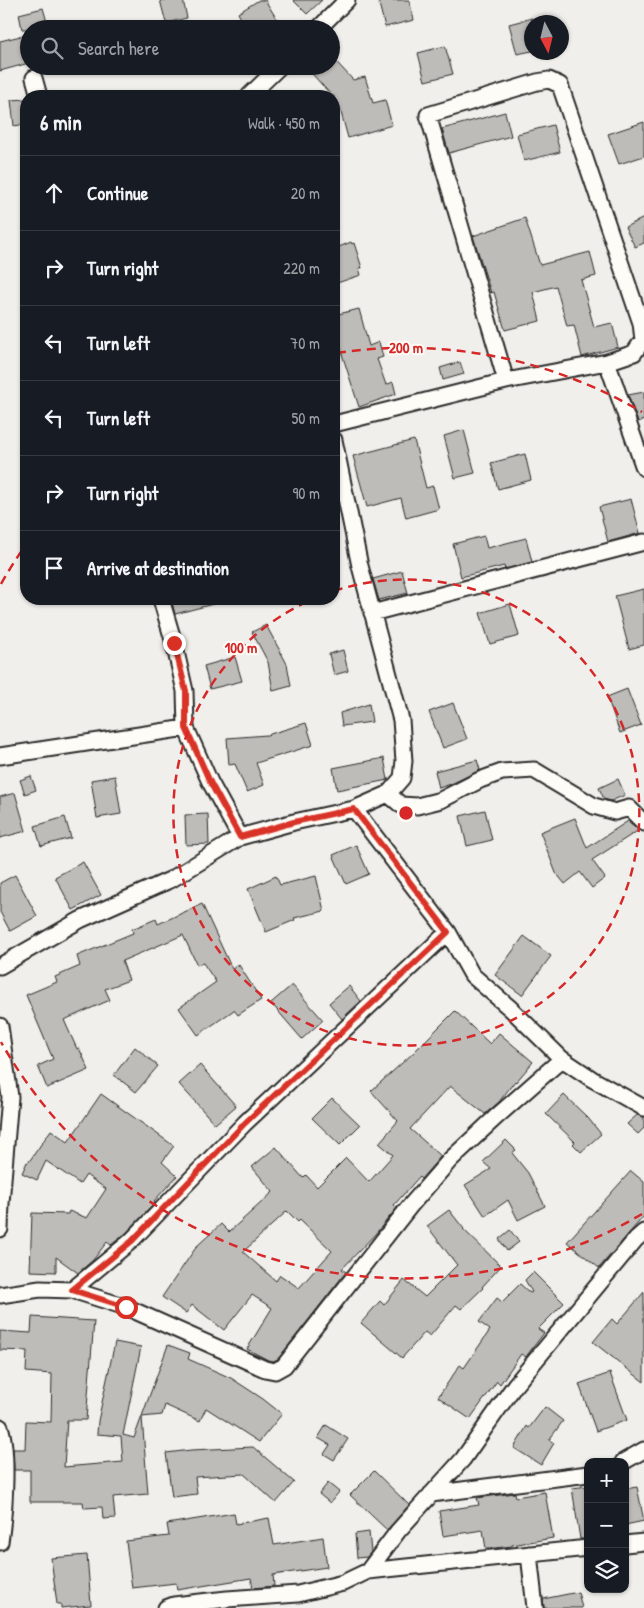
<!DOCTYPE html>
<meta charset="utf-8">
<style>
:root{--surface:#171b24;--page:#242831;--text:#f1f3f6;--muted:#9ea1a6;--line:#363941}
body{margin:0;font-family:"Patrick Hand",sans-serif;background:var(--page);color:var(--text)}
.controls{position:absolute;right:15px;bottom:15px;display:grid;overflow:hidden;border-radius:10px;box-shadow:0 1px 4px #0004}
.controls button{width:45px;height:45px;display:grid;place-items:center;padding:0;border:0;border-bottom:1px solid var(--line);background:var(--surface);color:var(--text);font:25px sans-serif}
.compass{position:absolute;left:524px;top:15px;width:45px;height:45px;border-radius:50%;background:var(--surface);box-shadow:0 1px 4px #0004;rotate:173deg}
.stop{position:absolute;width:15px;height:15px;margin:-11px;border:4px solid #d93025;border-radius:50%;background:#fff}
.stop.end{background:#d93025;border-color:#fff;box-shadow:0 1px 5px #0008}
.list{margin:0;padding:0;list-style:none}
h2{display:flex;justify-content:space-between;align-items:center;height:65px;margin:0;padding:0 20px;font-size:21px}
h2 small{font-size:16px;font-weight:400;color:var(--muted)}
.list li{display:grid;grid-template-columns:32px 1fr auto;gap:15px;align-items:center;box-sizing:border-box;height:75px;padding:0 20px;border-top:1px solid var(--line)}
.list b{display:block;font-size:19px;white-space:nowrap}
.list em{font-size:16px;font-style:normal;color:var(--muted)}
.icon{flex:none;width:28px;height:28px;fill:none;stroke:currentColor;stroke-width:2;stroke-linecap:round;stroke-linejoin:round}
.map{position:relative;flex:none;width:644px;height:1608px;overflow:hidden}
.search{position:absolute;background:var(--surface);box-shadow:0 1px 4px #0004;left:20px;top:20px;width:320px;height:55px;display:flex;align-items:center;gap:12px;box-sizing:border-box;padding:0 18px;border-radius:28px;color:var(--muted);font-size:19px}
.panel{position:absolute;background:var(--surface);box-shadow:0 1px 4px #0004;left:20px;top:90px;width:320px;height:515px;border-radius:20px}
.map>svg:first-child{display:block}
.building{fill:#bdbcb8;stroke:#2b2b2b;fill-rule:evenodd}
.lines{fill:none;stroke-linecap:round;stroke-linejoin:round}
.minor-casing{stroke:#2b2b2b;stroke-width:19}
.minor{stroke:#fdfcf7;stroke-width:15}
.route{stroke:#d93025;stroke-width:6}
.ring{fill:none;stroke:#d62828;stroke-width:2.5;stroke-dasharray:9 6}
.centre{fill:#d62828;stroke:#fdfcf7;stroke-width:2.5}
.ring-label{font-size:15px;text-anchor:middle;font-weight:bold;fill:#d62828;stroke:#fdfcf7;stroke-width:4;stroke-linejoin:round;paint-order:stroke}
</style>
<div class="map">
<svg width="644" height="1608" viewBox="0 0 644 1608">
<rect width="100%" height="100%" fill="#f0efeb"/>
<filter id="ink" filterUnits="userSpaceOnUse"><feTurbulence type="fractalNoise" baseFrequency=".02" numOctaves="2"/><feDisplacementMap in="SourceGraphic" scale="10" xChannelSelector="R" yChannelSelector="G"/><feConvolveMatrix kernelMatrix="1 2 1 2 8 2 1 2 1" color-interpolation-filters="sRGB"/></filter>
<g filter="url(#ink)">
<path class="building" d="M 160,0 L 183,0 L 187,18 L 166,23 Z
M 259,0 L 265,0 L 283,29 L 247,29 L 238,13 Z
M 293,0 L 322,0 L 307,14 Z
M 378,0 L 409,0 L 414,20 L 385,27 Z
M 43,8 L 49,29 L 22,29 L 19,14 Z
M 532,18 L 532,51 L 517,54 L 509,24 Z
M 29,34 L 29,63 L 0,71 L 0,41 Z
M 445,46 L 453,74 L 425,81 L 418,53 Z
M 331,56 L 353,80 L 365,77 L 373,103 L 385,100 L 392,125 L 348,138 L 339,105 L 334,107 L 334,96 L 332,96 L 305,66 L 331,66 Z
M 26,99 L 26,124 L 14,126 L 11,100 Z
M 505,112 L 511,136 L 449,153 L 442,129 Z
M 644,122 L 644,156 L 619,164 L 608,134 Z
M 553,125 L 560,152 L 524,161 L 517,134 Z
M 525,218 L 540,265 L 590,252 L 596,276 L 581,280 L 594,327 L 612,323 L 618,347 L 582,357 L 574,325 L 567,326 L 556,286 L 533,292 L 540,321 L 505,330 L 494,292 L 491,293 L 473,236 Z
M 644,218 L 644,243 L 635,247 L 625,227 Z
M 351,242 L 352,244 L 354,243 L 362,268 L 359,268 L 361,275 L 334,284 L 334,249 Z
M 359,309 L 369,346 L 379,342 L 383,357 L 377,359 L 386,385 L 393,382 L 396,394 L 359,407 L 342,354 L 334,315 Z
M 460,362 L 464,374 L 443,380 L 440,368 Z
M 644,392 L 644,420 L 638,422 L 628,395 Z
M 464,430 L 475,473 L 455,478 L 444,436 Z
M 414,440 L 426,488 L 433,486 L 439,509 L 406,518 L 401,498 L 367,507 L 353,456 Z
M 525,454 L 531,480 L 498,489 L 491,463 Z
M 631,499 L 640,533 L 608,542 L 599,507 Z
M 484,536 L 487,548 L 526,538 L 532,562 L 505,569 L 504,566 L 461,577 L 453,544 Z
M 402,571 L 408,593 L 379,600 L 373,579 Z
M 644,589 L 644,645 L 629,649 L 615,596 Z
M 171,599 L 217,599 L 217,603 L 175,614 Z
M 510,604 L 519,636 L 490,644 L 480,613 Z
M 266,625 L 287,664 L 291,686 L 273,691 L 268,662 L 252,632 Z
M 343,650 L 348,671 L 334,675 L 329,654 Z
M 235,657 L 242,681 L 210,689 L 204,666 Z
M 627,689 L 641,725 L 620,733 L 607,697 Z
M 453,703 L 467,739 L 443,748 L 429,712 Z
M 369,704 L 372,722 L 342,726 L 340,713 Z
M 306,723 L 313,745 L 256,763 L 264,785 L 247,792 L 235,764 L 229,765 L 227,738 L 267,735 Z
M 384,758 L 388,780 L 337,790 L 333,768 Z
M 477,760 L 480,770 L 451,784 L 439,788 L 435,771 Z
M 31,776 L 36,790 L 25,794 L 20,780 Z
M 115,776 L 121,814 L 97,818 L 91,780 Z
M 618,779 L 625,795 L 611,801 L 604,799 L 599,788 Z
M 15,793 L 26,831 L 0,838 L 0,797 Z
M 485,810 L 492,840 L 467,846 L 460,816 Z
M 208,814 L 209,844 L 186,845 L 185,815 Z
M 65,817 L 71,838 L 41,846 L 35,826 Z
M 575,818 L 587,848 L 628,821 L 639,830 L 592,860 L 605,878 L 592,888 L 580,872 L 565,884 L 556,873 L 540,832 Z
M 356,845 L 369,874 L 346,884 L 333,855 Z
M 83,862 L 101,895 L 73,910 L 55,877 Z
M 15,875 L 37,916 L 10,931 L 0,912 L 0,883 Z
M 276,876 L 280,885 L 316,876 L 324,911 L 294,918 L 295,920 L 266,932 L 248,889 Z
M 202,904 L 232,969 L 239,965 L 261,1000 L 238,1015 L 234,1010 L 198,1035 L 179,1008 L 216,982 L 203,963 L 197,965 L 183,935 L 122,961 L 129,980 L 105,989 L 110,1000 L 64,1020 L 77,1049 L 79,1048 L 89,1070 L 47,1088 L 38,1066 L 53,1059 L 26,995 L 57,982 L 55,977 L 80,966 L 77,956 L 133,933 L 132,929 L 156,919 L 158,924 Z
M 524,936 L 551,956 L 522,995 L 495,975 Z
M 292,985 L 323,1020 L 302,1039 L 271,1003 Z
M 349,986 L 361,1001 L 342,1019 L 329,1003 Z
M 455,1011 L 490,1044 L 499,1033 L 533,1062 L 516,1082 L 515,1081 L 499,1102 L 485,1114 L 450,1086 L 410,1129 L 441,1156 L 421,1179 L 419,1177 L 394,1205 L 397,1208 L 377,1232 L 342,1269 L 346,1272 L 278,1359 L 273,1361 L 268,1360 L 247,1349 L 272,1308 L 252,1295 L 224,1330 L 192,1305 L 186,1313 L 162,1297 L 197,1246 L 221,1224 L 229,1232 L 273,1192 L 252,1167 L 276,1147 L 303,1178 L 306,1175 L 317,1187 L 346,1158 L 369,1182 L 393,1155 L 379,1143 L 398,1121 L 371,1091 L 412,1054 ZM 287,1211 L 298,1222 L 300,1220 L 332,1251 L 299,1288 L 280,1275 L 276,1281 L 243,1252 Z
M 135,1047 L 158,1066 L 136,1092 L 114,1075 Z
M 200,1065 L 236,1106 L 215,1124 L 179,1084 Z
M 101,1094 L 174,1146 L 162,1162 L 177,1176 L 154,1201 L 155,1202 L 154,1204 L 125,1234 L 111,1245 L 107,1242 L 93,1260 L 78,1273 L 56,1257 L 56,1272 L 30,1271 L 32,1213 L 68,1214 L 69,1211 L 87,1218 L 106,1189 L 86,1175 L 80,1184 L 46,1161 L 37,1180 L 22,1173 L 27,1162 L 28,1163 L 51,1130 L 68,1142 Z
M 564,1095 L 588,1118 L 601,1134 L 581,1152 L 573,1144 L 575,1142 L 546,1114 Z
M 332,1098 L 360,1125 L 340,1145 L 312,1118 Z
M 637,1115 L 644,1117 L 644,1128 L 638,1134 L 627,1124 Z
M 506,1140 L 516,1150 L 512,1153 L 528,1173 L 545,1206 L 518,1220 L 508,1200 L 485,1216 L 465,1185 L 491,1169 L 483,1162 Z
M 631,1171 L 644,1182 L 644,1216 L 599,1268 L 567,1242 Z
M 449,1210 L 464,1229 L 463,1229 L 501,1266 L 482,1287 L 483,1288 L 461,1309 L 456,1305 L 430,1336 L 425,1332 L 402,1358 L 361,1323 L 380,1301 L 384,1305 L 404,1280 L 425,1297 L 457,1265 L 427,1226 Z
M 510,1230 L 519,1242 L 507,1251 L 499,1239 Z
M 533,1272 L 564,1303 L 538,1329 L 544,1333 L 528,1354 L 526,1357 L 521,1354 L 500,1384 L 497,1381 L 470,1419 L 438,1397 L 460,1365 L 464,1368 L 490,1330 L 479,1322 L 497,1298 L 502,1302 L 520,1284 L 530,1293 L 532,1292 L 525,1280 Z
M 644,1292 L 644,1382 L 593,1342 L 612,1319 L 617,1324 Z
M 32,1317 L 94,1321 L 86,1420 L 67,1420 L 64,1467 L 123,1462 L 121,1436 L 97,1434 L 98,1421 L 115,1342 L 141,1347 L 123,1435 L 134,1438 L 168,1345 L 190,1353 L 188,1359 L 231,1378 L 263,1399 L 282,1414 L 259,1442 L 206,1408 L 200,1421 L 165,1405 L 162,1415 L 142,1417 L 148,1494 L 113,1497 L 115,1518 L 103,1519 L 102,1507 L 84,1508 L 83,1502 L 30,1502 L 30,1470 L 14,1470 L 13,1449 L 25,1449 L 26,1421 L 51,1422 L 52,1374 L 26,1372 L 27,1351 L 0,1350 L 0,1331 L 31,1333 Z
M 610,1373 L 627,1420 L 596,1431 L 579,1384 Z
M 545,1407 L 563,1421 L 549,1440 L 554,1443 L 541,1465 L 514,1448 L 527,1426 L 529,1428 Z
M 326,1425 L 348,1439 L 334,1460 L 324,1454 L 330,1445 L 318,1438 Z
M 253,1447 L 294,1482 L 276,1503 L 244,1474 L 195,1477 L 197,1494 L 172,1497 L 166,1453 L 191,1450 Z
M 374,1471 L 409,1505 L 387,1530 L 350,1495 Z
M 328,1483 L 339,1492 L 330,1503 L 319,1494 Z
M 588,1486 L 588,1539 L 580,1539 L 572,1488 Z
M 637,1487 L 644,1521 L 625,1525 L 625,1489 Z
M 545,1492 L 553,1538 L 512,1545 L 512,1546 L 486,1549 L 483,1530 L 443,1536 L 439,1511 L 479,1505 L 477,1498 L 515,1493 L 516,1497 Z
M 234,1513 L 236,1524 L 269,1518 L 274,1545 L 323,1537 L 327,1567 L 273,1575 L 274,1586 L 253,1588 L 251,1578 L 177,1590 L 176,1583 L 132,1588 L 126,1541 L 169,1536 L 167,1524 Z
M 369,1532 L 371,1552 L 367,1557 L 357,1558 L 355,1534 Z
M 87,1555 L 91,1605 L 61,1608 L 61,1604 L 57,1604 L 51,1558 Z
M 578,1592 L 582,1608 L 544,1608 L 543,1599 Z"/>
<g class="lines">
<defs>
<path id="minor" d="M 318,29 L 347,0
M 34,78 L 39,96
M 249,96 L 280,66
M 607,362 L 644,468
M 334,424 L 506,381 L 607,362 L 634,353 L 643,340 L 641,323 L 560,85 L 549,80 L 537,82 L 428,115 L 506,381
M 161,599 L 174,643 L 185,691 L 186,728 L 210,782 L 240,837
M 372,613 L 644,542
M 0,756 L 186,728
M 388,794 L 401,805 L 417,806 L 441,800 L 480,780 L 502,772 L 534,770 L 594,806 L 615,812 L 629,808 L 644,823
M 354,809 L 448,932 L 472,975 L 511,1009 L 562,1059 L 592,1079 L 644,1108
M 0,966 L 80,920 L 172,879 L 240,837 L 294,822 L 354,809 L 388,794 L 402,778 L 404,761 L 401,720 L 360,566 L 334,440
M 0,1026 L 10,1097 L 1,1203 L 0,1229
M 72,1290 L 131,1241 L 245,1123 L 448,932
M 0,1295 L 40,1289 L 72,1290 L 126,1307 L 265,1369 L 275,1371 L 284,1366 L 410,1206 L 450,1160 L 496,1117 L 562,1059
M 0,1427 C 9,1452 4,1515 0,1542
M 623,1462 L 644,1450
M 431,1494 L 588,1474
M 625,1544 L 644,1542
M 529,1554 L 535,1608
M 368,1571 L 398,1531 L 463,1459 L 515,1385 L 636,1239 L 644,1232
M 166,1608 L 174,1605 L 227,1599 L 298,1594 L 343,1583 L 368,1571 L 588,1548"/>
</defs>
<use href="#minor" class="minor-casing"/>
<use href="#minor" class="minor"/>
</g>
</g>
<g class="lines" filter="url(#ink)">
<path class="route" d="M 126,1307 L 72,1290 L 132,1241 L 245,1123 L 448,932 L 354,809 L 294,822 L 240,837 L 210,782 L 186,728 L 186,691 L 174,643"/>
</g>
<g class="ring">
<path d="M334 591A233 233 0 1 1 313 599"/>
<path d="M642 1214A465 465 0 0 1 1 1042M1 584A465 465 0 0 1 25 546M337 353A465 465 0 0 1 642 412"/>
</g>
<circle cx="406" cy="813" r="8" class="centre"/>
<g class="ring-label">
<text x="406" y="353">200 m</text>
<text x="241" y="653">100 m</text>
</g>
</svg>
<div class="controls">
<button>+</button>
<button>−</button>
<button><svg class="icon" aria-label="layers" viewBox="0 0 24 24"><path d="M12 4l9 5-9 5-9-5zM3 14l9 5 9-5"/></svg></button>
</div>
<svg class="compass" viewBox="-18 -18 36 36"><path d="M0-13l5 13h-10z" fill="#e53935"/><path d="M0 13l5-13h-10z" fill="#9ea1a6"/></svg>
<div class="stop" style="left:126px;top:1307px"></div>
<div class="stop end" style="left:174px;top:643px"></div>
<div class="search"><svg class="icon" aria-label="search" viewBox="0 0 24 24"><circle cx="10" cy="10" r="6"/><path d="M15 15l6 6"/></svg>Search here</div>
<section class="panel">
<h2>6 min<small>Walk · 450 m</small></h2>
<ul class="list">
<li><svg class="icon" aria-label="ahead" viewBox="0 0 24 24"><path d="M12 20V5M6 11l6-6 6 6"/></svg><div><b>Continue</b></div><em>20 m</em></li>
<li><svg class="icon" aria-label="right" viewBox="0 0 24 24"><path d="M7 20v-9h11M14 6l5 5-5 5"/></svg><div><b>Turn right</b></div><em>220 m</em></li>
<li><svg class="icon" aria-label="left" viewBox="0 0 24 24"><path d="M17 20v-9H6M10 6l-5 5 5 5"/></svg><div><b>Turn left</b></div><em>70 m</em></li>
<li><svg class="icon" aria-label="left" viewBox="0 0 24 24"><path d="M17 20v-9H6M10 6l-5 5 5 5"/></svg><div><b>Turn left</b></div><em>50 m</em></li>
<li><svg class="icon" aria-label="right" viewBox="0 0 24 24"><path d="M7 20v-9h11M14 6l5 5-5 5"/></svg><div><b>Turn right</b></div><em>90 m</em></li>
<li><svg class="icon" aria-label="arrive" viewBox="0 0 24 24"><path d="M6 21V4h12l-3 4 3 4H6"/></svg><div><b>Arrive at destination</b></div></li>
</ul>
</section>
</div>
